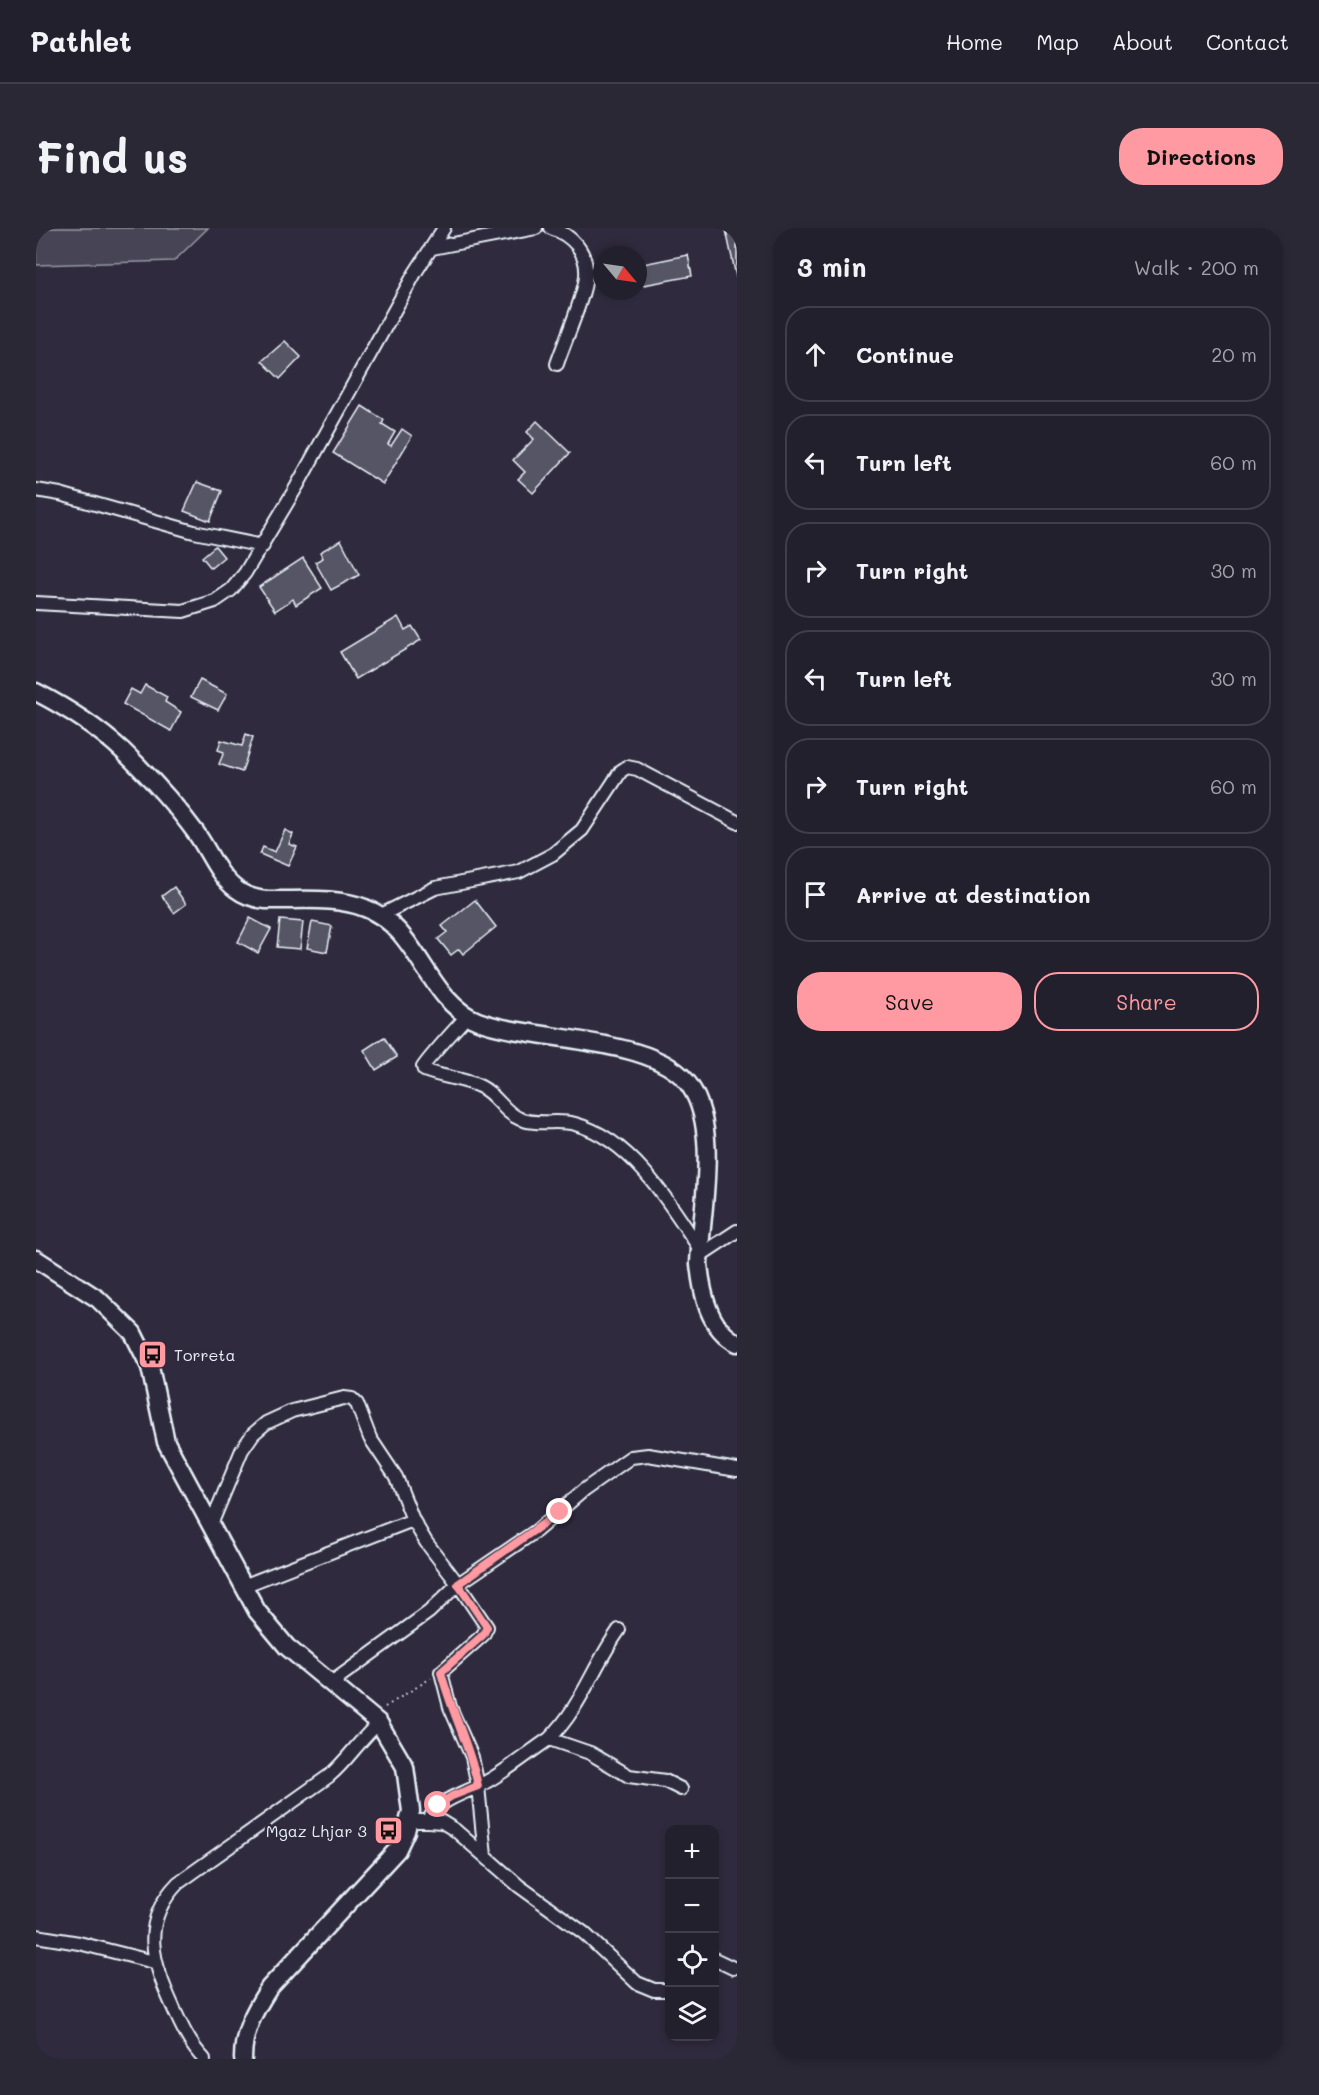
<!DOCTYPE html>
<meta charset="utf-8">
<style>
:root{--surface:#23202e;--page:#2b2836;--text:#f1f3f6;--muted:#a3a3aa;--line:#403e4a;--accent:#ff9aa2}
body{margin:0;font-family:Mali,sans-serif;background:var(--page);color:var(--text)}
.controls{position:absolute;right:18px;bottom:18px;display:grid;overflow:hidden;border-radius:12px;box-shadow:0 3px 9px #0003}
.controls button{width:54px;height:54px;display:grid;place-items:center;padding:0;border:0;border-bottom:2px solid var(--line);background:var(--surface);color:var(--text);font:30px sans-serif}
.compass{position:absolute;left:557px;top:18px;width:54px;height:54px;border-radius:50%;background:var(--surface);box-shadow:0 3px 9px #0003;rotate:119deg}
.stop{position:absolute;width:18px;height:18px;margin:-14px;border:4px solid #ff9aa2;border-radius:50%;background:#fff}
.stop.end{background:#ff9aa2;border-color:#fff;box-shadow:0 2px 6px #0008}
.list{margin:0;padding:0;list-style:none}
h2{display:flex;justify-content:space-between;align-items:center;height:78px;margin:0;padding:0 24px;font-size:26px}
h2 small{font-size:20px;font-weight:400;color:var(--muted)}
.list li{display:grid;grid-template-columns:39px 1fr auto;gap:18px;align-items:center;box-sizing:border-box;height:96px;margin:0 12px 12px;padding:0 12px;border:2px solid var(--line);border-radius:24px}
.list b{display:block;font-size:22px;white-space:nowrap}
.list em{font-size:20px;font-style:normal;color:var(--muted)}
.actions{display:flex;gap:12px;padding:18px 24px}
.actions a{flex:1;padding:14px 0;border:2px solid var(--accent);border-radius:24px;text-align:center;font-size:21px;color:var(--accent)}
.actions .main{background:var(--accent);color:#111}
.icon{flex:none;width:33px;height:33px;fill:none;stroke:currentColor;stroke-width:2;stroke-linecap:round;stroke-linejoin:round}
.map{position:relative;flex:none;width:701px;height:1831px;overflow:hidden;border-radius:24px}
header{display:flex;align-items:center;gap:36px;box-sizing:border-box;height:84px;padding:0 30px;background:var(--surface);border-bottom:2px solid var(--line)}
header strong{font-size:28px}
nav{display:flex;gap:33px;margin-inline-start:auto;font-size:21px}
.intro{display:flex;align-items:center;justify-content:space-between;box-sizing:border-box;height:144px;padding:0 36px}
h1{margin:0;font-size:42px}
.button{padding:15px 27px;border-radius:24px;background:var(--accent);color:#111;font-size:21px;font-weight:700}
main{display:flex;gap:36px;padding:0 36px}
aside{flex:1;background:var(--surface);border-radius:24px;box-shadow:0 3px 9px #0003}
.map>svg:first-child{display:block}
.green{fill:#464455;stroke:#979aa6;stroke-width:1.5}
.building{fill:#575565;stroke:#e8f1f8;stroke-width:1.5}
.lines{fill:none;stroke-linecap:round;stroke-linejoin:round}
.street-casing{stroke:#e8f1f8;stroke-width:16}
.secondary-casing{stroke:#e8f1f8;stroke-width:21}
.path{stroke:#e8f1f8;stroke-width:2;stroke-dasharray:1.5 4.5;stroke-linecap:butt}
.street{stroke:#2f2a3d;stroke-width:12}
.secondary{stroke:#2f2a3d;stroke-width:16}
.route{stroke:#ff9aa2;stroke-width:8}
.labels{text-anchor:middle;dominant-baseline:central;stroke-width:5;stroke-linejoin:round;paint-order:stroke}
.poi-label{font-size:16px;fill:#e8f1f8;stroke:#2f2a3d;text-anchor:start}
</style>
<header>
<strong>Pathlet</strong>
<nav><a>Home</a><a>Map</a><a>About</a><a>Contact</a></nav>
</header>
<div class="intro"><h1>Find us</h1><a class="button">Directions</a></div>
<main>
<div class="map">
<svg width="701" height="1831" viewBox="0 0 701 1831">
<rect width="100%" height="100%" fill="#2f2a3d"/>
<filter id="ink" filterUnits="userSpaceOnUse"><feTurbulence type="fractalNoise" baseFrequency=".0167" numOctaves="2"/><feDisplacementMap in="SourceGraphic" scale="12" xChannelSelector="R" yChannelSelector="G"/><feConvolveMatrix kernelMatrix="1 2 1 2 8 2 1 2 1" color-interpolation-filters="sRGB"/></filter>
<g filter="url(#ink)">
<path class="green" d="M 0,0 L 172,0 L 138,33 L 0,37 Z"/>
<path class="building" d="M 691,0 L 701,0 L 701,53 L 690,2 Z
M 652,27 L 656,48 L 602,58 L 602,37 Z
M 249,113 L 265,129 L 244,151 L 226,133 Z
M 326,178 L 348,192 L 346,196 L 359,204 L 352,216 L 355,218 L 366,201 L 376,208 L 347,256 L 297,225 Z
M 501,193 L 534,225 L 497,265 L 482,251 L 489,244 L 477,232 L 498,211 L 491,204 Z
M 161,254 L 186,263 L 174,293 L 148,283 Z
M 305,312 L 323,347 L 295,362 L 279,334 L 287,330 L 284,324 Z
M 179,318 L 188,329 L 175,340 L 166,329 Z
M 267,330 L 286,360 L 260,377 L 257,371 L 239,383 L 223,359 Z
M 362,389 L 369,402 L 376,398 L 385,412 L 320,451 L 304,424 Z
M 164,452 L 191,466 L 182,482 L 155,469 Z
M 109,457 L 131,469 L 129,474 L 145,484 L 135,503 L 87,476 L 95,461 L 104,466 Z
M 210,506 L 217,509 L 206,544 L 183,536 L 188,524 L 182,522 L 185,512 L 206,518 Z
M 249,602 L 257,606 L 253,616 L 261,619 L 252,638 L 224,626 L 227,619 L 239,624 Z
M 138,659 L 150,676 L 138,685 L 126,668 Z
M 439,672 L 460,699 L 427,726 L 423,721 L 415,727 L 402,711 L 411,704 L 406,698 Z
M 214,690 L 235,701 L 222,725 L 202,714 Z
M 244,692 L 267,694 L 264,721 L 241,719 Z
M 276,694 L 296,698 L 291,724 L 271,720 Z
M 348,809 L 361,829 L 340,842 L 328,822 Z"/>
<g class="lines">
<defs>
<path id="street" d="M 515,0 C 535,7 552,23 550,48 C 549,67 528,115 521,136
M 396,20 L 500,0
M 0,262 L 24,266 L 158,304 L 227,318
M 0,375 L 147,383 L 179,373 L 195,362 L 209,345 L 261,258 L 379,45 L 408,0
M 345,687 L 399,660 L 483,644 L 517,626 L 546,602 L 585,543 L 591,539 L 601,541 L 701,594
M 431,788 C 424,796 388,835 387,839 L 388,842 C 407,850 427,850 445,859 C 461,867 468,885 484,891 C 502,898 521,891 539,896 C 595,911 634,975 663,1020
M 663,1028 L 701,1003
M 174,1299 L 206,1222 L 217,1206 L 230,1195 L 256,1183 L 308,1170 L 316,1171 L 321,1176 L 334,1210 L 360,1249 L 377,1292
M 207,1358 L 377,1292 L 390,1314 L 422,1356 L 393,1384 L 295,1455
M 513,1511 C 545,1480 557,1438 583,1402
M 374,1593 L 392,1593 C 405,1568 428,1567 450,1554 C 472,1542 492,1525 513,1511 L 554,1525 L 593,1548 L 629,1553 L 645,1561
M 392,1593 L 406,1594 L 419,1602 L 483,1658 L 548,1705 L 601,1755 L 618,1762 L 634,1762
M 449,1628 L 442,1558 L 436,1529 L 414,1479 L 405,1444 L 447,1407 L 451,1399 L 422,1356 L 500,1303 L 548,1262 L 595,1229 L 612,1227 L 701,1242
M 0,1708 L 43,1715 L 118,1734
M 678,1731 L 697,1740
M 168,1831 C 154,1817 145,1797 137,1779 C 117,1735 103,1695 142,1655 L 293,1548 C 312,1532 324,1511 343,1495"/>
<path id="secondary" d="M 0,464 C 31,480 61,499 87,523 C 113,548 139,576 160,605 C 173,623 182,648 200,661 C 209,668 219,671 230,672 C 261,673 299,668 329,680 C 383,699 391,774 442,793 C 499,814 621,808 654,858 C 684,902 665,984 663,1036 C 666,1065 672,1100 701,1115
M 0,1031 L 62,1071 L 97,1105 L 114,1139 L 130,1214 L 221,1383 L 251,1419 L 343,1495 L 369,1539 L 375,1583 L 370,1603 L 361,1622 L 233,1760 C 218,1783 207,1803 207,1831"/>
</defs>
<use href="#street" class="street-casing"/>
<use href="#secondary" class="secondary-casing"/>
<path class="path" d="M 349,1479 L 395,1450"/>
<use href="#street" class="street"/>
<use href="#secondary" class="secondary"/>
</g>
</g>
<g class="lines" filter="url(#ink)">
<path class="route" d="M 402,1577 L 416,1568 L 442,1558 C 434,1518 415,1483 405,1444 L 447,1407 L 451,1399 L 422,1356 L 524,1284"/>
</g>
<defs>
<symbol id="bus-square" viewBox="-11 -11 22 22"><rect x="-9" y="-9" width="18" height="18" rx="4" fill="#ff9aa2" stroke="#2f2a3d"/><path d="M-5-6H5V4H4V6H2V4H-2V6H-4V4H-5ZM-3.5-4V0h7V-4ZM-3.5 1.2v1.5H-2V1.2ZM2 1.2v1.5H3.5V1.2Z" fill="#111"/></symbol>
</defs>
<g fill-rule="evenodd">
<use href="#bus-square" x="100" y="1110" width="33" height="33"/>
<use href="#bus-square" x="336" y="1586" width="33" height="33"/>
</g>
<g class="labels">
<g class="poi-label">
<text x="138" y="1126">Torreta</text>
<text x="331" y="1602" text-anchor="end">Mgaz Lhjar 3</text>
</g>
</g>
</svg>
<div class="controls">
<button>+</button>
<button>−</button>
<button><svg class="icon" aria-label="locate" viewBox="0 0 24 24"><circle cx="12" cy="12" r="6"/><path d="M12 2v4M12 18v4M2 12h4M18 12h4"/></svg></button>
<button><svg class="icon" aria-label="layers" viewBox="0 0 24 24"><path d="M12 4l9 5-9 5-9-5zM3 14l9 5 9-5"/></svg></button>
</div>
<svg class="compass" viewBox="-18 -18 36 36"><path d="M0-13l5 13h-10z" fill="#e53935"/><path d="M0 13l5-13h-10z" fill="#a3a3aa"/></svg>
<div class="stop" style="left:402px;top:1577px"></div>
<div class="stop end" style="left:524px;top:1284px"></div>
</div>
<aside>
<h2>3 min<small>Walk · 200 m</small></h2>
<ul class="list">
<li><svg class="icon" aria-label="ahead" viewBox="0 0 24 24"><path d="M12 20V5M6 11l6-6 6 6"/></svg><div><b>Continue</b></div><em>20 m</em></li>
<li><svg class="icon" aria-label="left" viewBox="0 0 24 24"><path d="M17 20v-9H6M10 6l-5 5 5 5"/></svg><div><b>Turn left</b></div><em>60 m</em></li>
<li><svg class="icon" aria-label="right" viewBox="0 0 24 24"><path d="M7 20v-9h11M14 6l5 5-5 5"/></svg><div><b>Turn right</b></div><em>30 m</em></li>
<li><svg class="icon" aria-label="left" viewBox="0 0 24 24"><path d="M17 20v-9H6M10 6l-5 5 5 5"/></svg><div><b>Turn left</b></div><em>30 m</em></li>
<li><svg class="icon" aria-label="right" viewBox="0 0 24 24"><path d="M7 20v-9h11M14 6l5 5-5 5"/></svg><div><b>Turn right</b></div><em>60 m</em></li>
<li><svg class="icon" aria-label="arrive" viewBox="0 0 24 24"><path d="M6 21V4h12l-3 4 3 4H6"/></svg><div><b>Arrive at destination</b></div></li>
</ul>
<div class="actions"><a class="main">Save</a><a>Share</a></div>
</aside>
</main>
